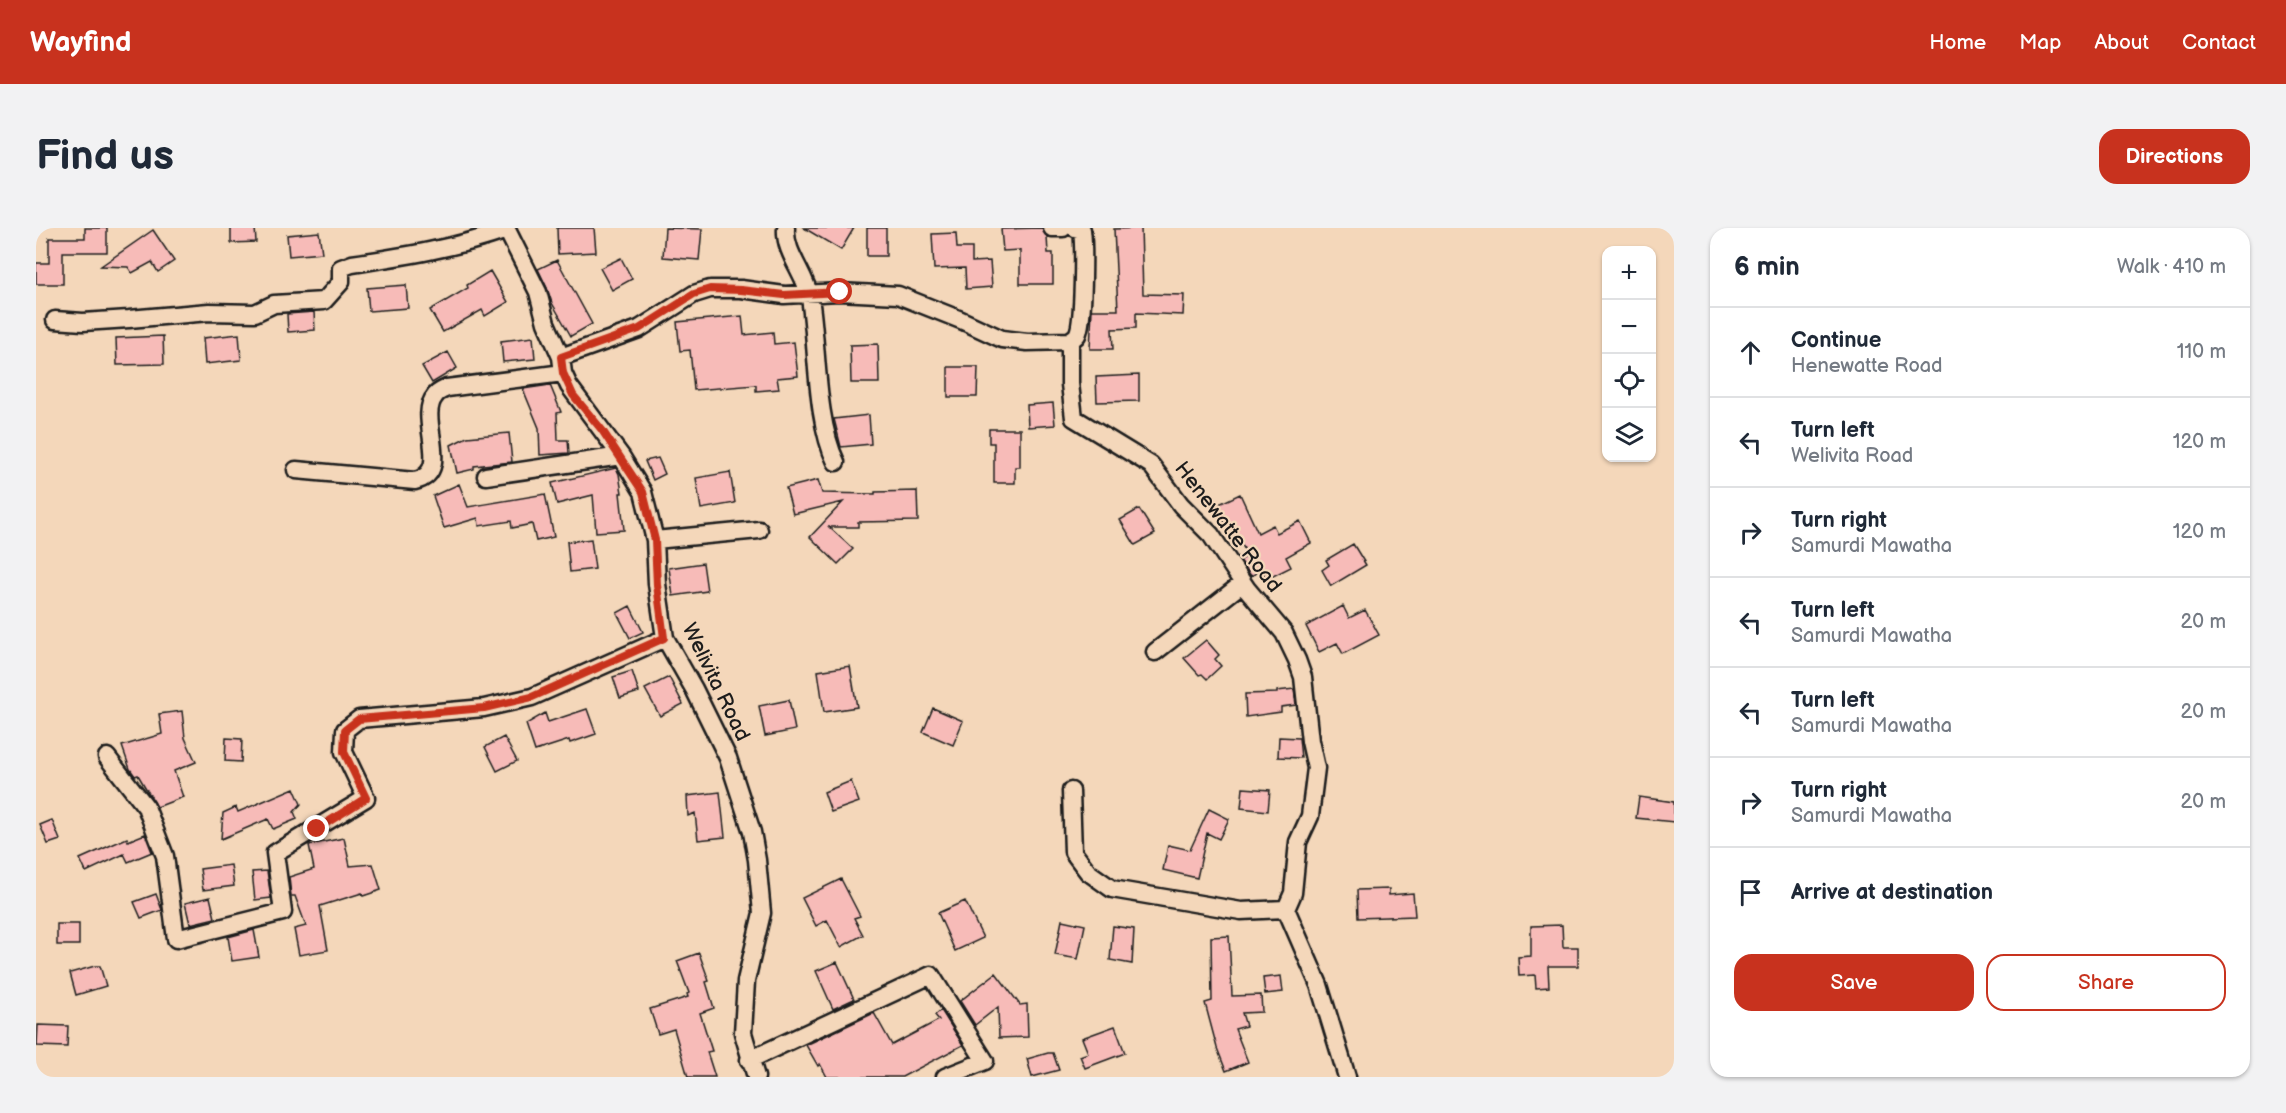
<!DOCTYPE html>
<meta charset="utf-8">
<style>
:root{--surface:#fff;--page:#f2f2f3;--text:#1f2937;--muted:#747a83;--line:#e0e1e3;--accent:#c8321e}
body{margin:0;font-family:"Balsamiq Sans",sans-serif;background:var(--page);color:var(--text)}
.controls{position:absolute;right:18px;top:18px;display:grid;overflow:hidden;border-radius:12px;box-shadow:0 2px 4px #0004}
.controls button{width:54px;height:54px;display:grid;place-items:center;padding:0;border:0;border-bottom:2px solid var(--line);background:var(--surface);color:var(--text);font:30px sans-serif}
.stop{position:absolute;width:18px;height:18px;margin:-14px;border:4px solid #c8321e;border-radius:50%;background:#fff}
.stop.end{background:#c8321e;border-color:#fff;box-shadow:0 2px 6px #0008}
.list{margin:0;padding:0;list-style:none}
h2{display:flex;justify-content:space-between;align-items:center;height:78px;margin:0;padding:0 24px;font-size:26px}
h2 small{font-size:20px;font-weight:400;color:var(--muted)}
.list li{display:grid;grid-template-columns:39px 1fr auto;gap:18px;align-items:center;box-sizing:border-box;height:90px;padding:0 24px;border-top:2px solid var(--line)}
.list b{display:block;font-size:22px;white-space:nowrap}
.list p{margin:0;font-size:20px;white-space:nowrap;color:var(--muted)}
.list em{font-size:20px;font-style:normal;color:var(--muted)}
.actions{display:flex;gap:12px;padding:18px 24px}
.actions a{flex:1;padding:14px 0;border:2px solid var(--accent);border-radius:18px;text-align:center;font-size:21px;color:var(--accent)}
.actions .main{background:var(--accent);color:#fff}
.icon{flex:none;width:33px;height:33px;fill:none;stroke:currentColor;stroke-width:2;stroke-linecap:round;stroke-linejoin:round}
.map{position:relative;flex:none;width:1638px;height:849px;overflow:hidden;border-radius:18px}
header{display:flex;align-items:center;gap:36px;box-sizing:border-box;height:84px;padding:0 30px;background:var(--accent);color:#fff}
header strong{font-size:28px}
nav{display:flex;gap:33px;margin-inline-start:auto;font-size:21px}
.intro{display:flex;align-items:center;justify-content:space-between;box-sizing:border-box;height:144px;padding:0 36px}
h1{margin:0;font-size:42px}
.button{padding:15px 27px;border-radius:18px;background:var(--accent);color:#fff;font-size:21px;font-weight:700}
main{display:flex;gap:36px;padding:0 36px}
aside{flex:1;background:var(--surface);border-radius:18px;box-shadow:0 2px 4px #0004}
.map>svg:first-child{display:block}
.building{fill:#f7bbb8;stroke:#1c1c1c;stroke-width:1.5}
.lines{fill:none;stroke-linecap:round;stroke-linejoin:round}
.minor-casing{stroke:#1c1c1c;stroke-width:21}
.minor{stroke:#f4d7ba;stroke-width:16}
.route{stroke:#c8321e;stroke-width:8}
.labels{text-anchor:middle;dominant-baseline:central;stroke-width:4.5;stroke-linejoin:round;paint-order:stroke}
.street-label{font-size:21px;fill:#1c1c1c;stroke:#f4d7ba}
</style>
<header>
<strong>Wayfind</strong>
<nav><a>Home</a><a>Map</a><a>About</a><a>Contact</a></nav>
</header>
<div class="intro"><h1>Find us</h1><a class="button">Directions</a></div>
<main>
<div class="map">
<svg width="1638" height="849" viewBox="0 0 1638 849">
<rect width="100%" height="100%" fill="#f4d7ba"/>
<filter id="ink" filterUnits="userSpaceOnUse"><feTurbulence type="fractalNoise" baseFrequency=".0167" numOctaves="2"/><feDisplacementMap in="SourceGraphic" scale="12" xChannelSelector="R" yChannelSelector="G"/><feConvolveMatrix kernelMatrix="1 2 1 2 8 2 1 2 1" color-interpolation-filters="sRGB"/></filter>
<g filter="url(#ink)">
<path class="building" d="M 49,0 L 71,0 L 71,24 L 27,24 L 27,56 L 0,56 L 0,35 L 13,35 L 13,10 L 49,10 Z
M 195,0 L 219,0 L 220,14 L 195,15 Z
M 521,0 L 558,0 L 560,24 L 522,26 Z
M 629,0 L 666,1 L 663,32 L 627,29 Z
M 768,0 L 818,0 L 805,22 Z
M 831,0 L 850,0 L 850,28 L 831,28 Z
M 1006,0 L 1011,9 L 1012,25 L 1017,25 L 1017,56 L 984,56 L 984,22 L 967,23 L 965,1 Z
M 1105,0 L 1107,66 L 1148,67 L 1147,87 L 1100,85 L 1100,100 L 1076,101 L 1077,121 L 1054,121 L 1056,82 L 1082,82 L 1078,1 Z
M 117,2 L 138,33 L 122,44 L 116,34 L 96,45 L 92,39 L 65,38 Z
M 283,4 L 286,25 L 253,28 L 251,7 Z
M 920,5 L 921,20 L 936,20 L 936,34 L 954,33 L 956,59 L 930,61 L 929,40 L 898,41 L 896,6 Z
M 585,30 L 596,51 L 576,62 L 564,40 Z
M 521,32 L 556,96 L 535,108 L 516,75 L 511,60 L 502,41 Z
M 454,43 L 472,74 L 449,88 L 446,82 L 407,104 L 394,82 L 432,60 L 431,57 Z
M 370,57 L 372,80 L 333,83 L 331,60 Z
M 278,84 L 279,102 L 252,104 L 251,86 Z
M 706,88 L 708,107 L 737,104 L 738,116 L 758,114 L 762,148 L 741,150 L 743,161 L 720,163 L 720,157 L 658,162 L 654,122 L 644,123 L 641,94 Z
M 203,106 L 205,132 L 169,136 L 167,110 Z
M 127,108 L 128,136 L 81,137 L 80,110 Z
M 497,109 L 499,131 L 467,134 L 465,113 Z
M 842,116 L 843,155 L 815,155 L 814,117 Z
M 412,124 L 421,140 L 396,155 L 386,138 Z
M 912,139 L 942,139 L 941,169 L 912,169 Z
M 1103,147 L 1103,173 L 1061,174 L 1060,149 Z
M 514,157 L 525,184 L 521,185 L 522,212 L 532,212 L 533,225 L 504,227 L 503,200 L 487,161 Z
M 1017,175 L 1019,197 L 992,199 L 991,177 Z
M 833,187 L 835,216 L 805,219 L 798,191 Z
M 953,201 L 984,201 L 984,239 L 979,239 L 979,255 L 958,255 L 958,215 L 953,215 Z
M 473,205 L 476,234 L 438,238 L 438,241 L 421,245 L 415,217 L 431,209 Z
M 622,230 L 629,246 L 617,252 L 609,233 Z
M 580,240 L 583,246 L 586,265 L 584,265 L 588,302 L 560,304 L 557,267 L 521,276 L 516,255 Z
M 694,244 L 699,275 L 665,281 L 660,250 Z
M 782,252 L 786,265 L 839,266 L 839,264 L 881,263 L 882,293 L 822,294 L 822,299 L 793,299 L 817,321 L 802,336 L 774,309 L 807,274 L 757,286 L 750,260 Z
M 423,256 L 432,279 L 509,266 L 518,309 L 500,313 L 496,296 L 476,300 L 475,293 L 443,298 L 442,290 L 408,300 L 397,268 Z
M 1204,266 L 1222,305 L 1237,297 L 1241,305 L 1264,293 L 1275,315 L 1250,329 L 1255,339 L 1231,351 L 1226,342 L 1215,348 L 1204,332 L 1212,328 L 1200,306 L 1195,308 L 1181,277 Z
M 1103,281 L 1119,306 L 1099,317 L 1084,292 Z
M 555,311 L 559,341 L 534,344 L 531,314 Z
M 1317,316 L 1330,337 L 1295,358 L 1286,342 L 1293,337 L 1290,332 Z
M 667,335 L 671,363 L 637,368 L 633,340 Z
M 594,378 L 607,404 L 594,410 L 581,385 Z
M 1307,378 L 1313,390 L 1329,382 L 1343,407 L 1307,426 L 1301,415 L 1283,424 L 1270,398 Z
M 1170,412 L 1183,427 L 1179,431 L 1185,438 L 1171,451 L 1166,446 L 1163,447 L 1148,430 Z
M 814,438 L 821,479 L 788,484 L 782,443 Z
M 596,443 L 603,464 L 584,470 L 577,449 Z
M 633,449 L 647,476 L 624,488 L 609,461 Z
M 1258,461 L 1260,477 L 1245,479 L 1245,484 L 1210,489 L 1209,466 L 1241,465 L 1241,463 Z
M 753,472 L 759,502 L 729,508 L 723,478 Z
M 897,480 L 927,493 L 917,517 L 887,504 Z
M 551,481 L 560,506 L 534,515 L 533,512 L 499,523 L 490,496 L 509,485 L 512,494 Z
M 146,483 L 149,510 L 160,534 L 138,543 L 147,569 L 121,579 L 102,547 L 99,548 L 94,541 L 86,518 L 126,506 L 123,486 Z
M 468,509 L 481,533 L 461,543 L 449,519 Z
M 1243,509 L 1263,510 L 1265,530 L 1242,529 Z
M 190,510 L 206,511 L 205,534 L 189,533 Z
M 815,553 L 823,574 L 795,584 L 788,564 Z
M 258,560 L 265,576 L 258,584 L 261,591 L 237,601 L 232,591 L 185,611 L 187,585 L 200,579 L 202,584 Z
M 1207,560 L 1234,562 L 1232,583 L 1205,580 Z
M 684,564 L 689,609 L 662,612 L 659,585 L 652,588 L 651,568 Z
M 1603,569 L 1638,574 L 1638,594 L 1600,590 Z
M 1173,581 L 1193,591 L 1183,611 L 1171,605 L 1161,650 L 1127,642 L 1132,617 L 1154,622 Z
M 16,592 L 24,612 L 12,616 L 4,597 Z
M 109,606 L 116,624 L 92,634 L 88,626 L 50,644 L 44,631 L 91,610 L 92,613 Z
M 308,610 L 314,638 L 337,636 L 345,662 L 327,668 L 326,665 L 284,678 L 292,722 L 263,727 L 258,701 L 270,698 L 259,668 L 255,668 L 253,649 L 278,641 L 273,617 Z
M 195,637 L 198,658 L 167,662 L 164,641 Z
M 231,643 L 235,670 L 219,672 L 216,644 Z
M 805,651 L 824,688 L 818,690 L 827,707 L 805,719 L 791,692 L 780,698 L 766,670 Z
M 1353,661 L 1353,667 L 1377,665 L 1379,688 L 1322,690 L 1321,662 Z
M 120,666 L 126,682 L 105,690 L 98,674 Z
M 174,669 L 179,690 L 154,696 L 149,675 Z
M 929,673 L 947,710 L 919,723 L 902,685 Z
M 1026,692 L 1049,697 L 1042,731 L 1019,727 Z
M 21,696 L 43,696 L 43,717 L 21,717 Z
M 1526,697 L 1527,719 L 1542,719 L 1542,738 L 1512,738 L 1513,759 L 1500,760 L 1499,747 L 1483,748 L 1482,729 L 1495,728 L 1495,698 Z
M 1077,698 L 1098,701 L 1096,736 L 1074,732 Z
M 218,702 L 223,729 L 196,733 L 192,709 Z
M 1193,708 L 1196,768 L 1225,767 L 1226,784 L 1206,785 L 1210,798 L 1199,801 L 1212,834 L 1190,843 L 1181,820 L 1169,775 L 1176,773 L 1175,709 Z
M 663,725 L 673,753 L 670,754 L 678,780 L 664,785 L 676,823 L 671,824 L 679,849 L 652,849 L 638,801 L 622,806 L 614,781 L 652,769 L 651,766 L 653,765 L 641,733 Z
M 801,734 L 818,771 L 797,781 L 780,743 Z
M 59,738 L 64,738 L 70,758 L 40,767 L 34,745 Z
M 960,745 L 984,777 L 991,776 L 992,809 L 963,810 L 962,779 L 939,797 L 924,773 Z
M 1245,748 L 1247,764 L 1229,766 L 1227,750 Z
M 905,782 L 927,817 L 866,849 L 791,849 L 784,836 L 782,838 L 770,817 L 838,785 L 856,817 L 903,792 L 899,787 Z
M 2,797 L 32,798 L 31,819 L 1,818 Z
M 1079,798 L 1089,825 L 1049,840 L 1044,828 L 1052,825 L 1046,810 Z
M 1012,825 L 1017,825 L 1023,842 L 996,849 L 991,831 Z"/>
<g class="lines">
<defs>
<path id="minor" d="M 470,0 L 502,64 L 510,95 L 525,129 L 527,145 L 533,158 L 585,228 L 607,264 L 619,312 L 621,356 L 629,410 L 658,461 L 692,530 L 716,604 L 721,632 L 726,685 L 710,753 L 707,805 L 720,849
M 750,0 C 748,25 770,46 774,70 C 782,118 779,191 800,234
M 1016,0 L 1027,0
M 19,92 L 47,94 L 93,91 L 173,84 L 219,85 L 238,76 L 288,73 L 305,54 L 305,40 L 316,36 C 369,28 420,20 471,2
M 1034,113 C 1036,111 1040,109 1041,107 C 1048,96 1048,17 1046,2 L 1039,0
M 525,129 L 603,101 L 658,66 L 674,61 L 705,61 L 748,67 L 803,64 L 862,67 L 925,92 L 966,111 L 991,114 L 1034,113 L 1034,156 L 1038,190 L 1115,237 L 1145,277 L 1175,307 L 1211,361 L 1248,405 L 1261,432 L 1267,449 L 1274,513 L 1280,540 L 1274,588 L 1262,614 L 1257,665 L 1250,681
M 260,242 L 379,253 C 418,244 380,190 399,168 C 401,164 407,162 411,160 L 527,145
M 450,248 L 585,228
M 619,312 L 723,302
M 1119,424 L 1207,355
M 71,529 L 110,579 L 129,628 L 140,711 L 247,684 L 239,625 L 330,570 L 308,524 L 309,502 L 323,491 L 448,480 L 496,469 L 629,410
M 1035,563 L 1037,624 L 1052,644 L 1076,661 L 1205,683 L 1250,681
M 1250,681 L 1283,757 L 1311,849
M 713,832 L 895,747 L 949,833 L 909,849"/>
</defs>
<use href="#minor" class="minor-casing"/>
<use href="#minor" class="minor"/>
</g>
</g>
<g class="lines" filter="url(#ink)">
<path class="route" d="M 281,601 L 330,570 L 308,524 L 309,502 L 323,491 L 448,480 L 496,469 L 628,410 L 621,357 L 619,312 L 607,264 L 566,202 L 537,167 L 527,145 L 525,129 L 603,101 L 658,66 L 674,61 L 705,62 L 748,67 L 804,64"/>
</g>
<g class="labels">
<g class="street-label">
<text transform="translate(1192 299) rotate(52)">Henewatte Road</text>
<text transform="translate(680 454) rotate(64)">Welivita Road</text>
</g>
</g>
</svg>
<div class="controls">
<button>+</button>
<button>−</button>
<button><svg class="icon" aria-label="locate" viewBox="0 0 24 24"><circle cx="12" cy="12" r="6"/><path d="M12 2v4M12 18v4M2 12h4M18 12h4"/></svg></button>
<button><svg class="icon" aria-label="layers" viewBox="0 0 24 24"><path d="M12 4l9 5-9 5-9-5zM3 14l9 5 9-5"/></svg></button>
</div>
<div class="stop" style="left:804px;top:64px"></div>
<div class="stop end" style="left:281px;top:601px"></div>
</div>
<aside>
<h2>6 min<small>Walk · 410 m</small></h2>
<ul class="list">
<li><svg class="icon" aria-label="ahead" viewBox="0 0 24 24"><path d="M12 20V5M6 11l6-6 6 6"/></svg><div><b>Continue</b><p>Henewatte Road</p></div><em>110 m</em></li>
<li><svg class="icon" aria-label="left" viewBox="0 0 24 24"><path d="M17 20v-9H6M10 6l-5 5 5 5"/></svg><div><b>Turn left</b><p>Welivita Road</p></div><em>120 m</em></li>
<li><svg class="icon" aria-label="right" viewBox="0 0 24 24"><path d="M7 20v-9h11M14 6l5 5-5 5"/></svg><div><b>Turn right</b><p>Samurdi Mawatha</p></div><em>120 m</em></li>
<li><svg class="icon" aria-label="left" viewBox="0 0 24 24"><path d="M17 20v-9H6M10 6l-5 5 5 5"/></svg><div><b>Turn left</b><p>Samurdi Mawatha</p></div><em>20 m</em></li>
<li><svg class="icon" aria-label="left" viewBox="0 0 24 24"><path d="M17 20v-9H6M10 6l-5 5 5 5"/></svg><div><b>Turn left</b><p>Samurdi Mawatha</p></div><em>20 m</em></li>
<li><svg class="icon" aria-label="right" viewBox="0 0 24 24"><path d="M7 20v-9h11M14 6l5 5-5 5"/></svg><div><b>Turn right</b><p>Samurdi Mawatha</p></div><em>20 m</em></li>
<li><svg class="icon" aria-label="arrive" viewBox="0 0 24 24"><path d="M6 21V4h12l-3 4 3 4H6"/></svg><div><b>Arrive at destination</b></div></li>
</ul>
<div class="actions"><a class="main">Save</a><a>Share</a></div>
</aside>
</main>
